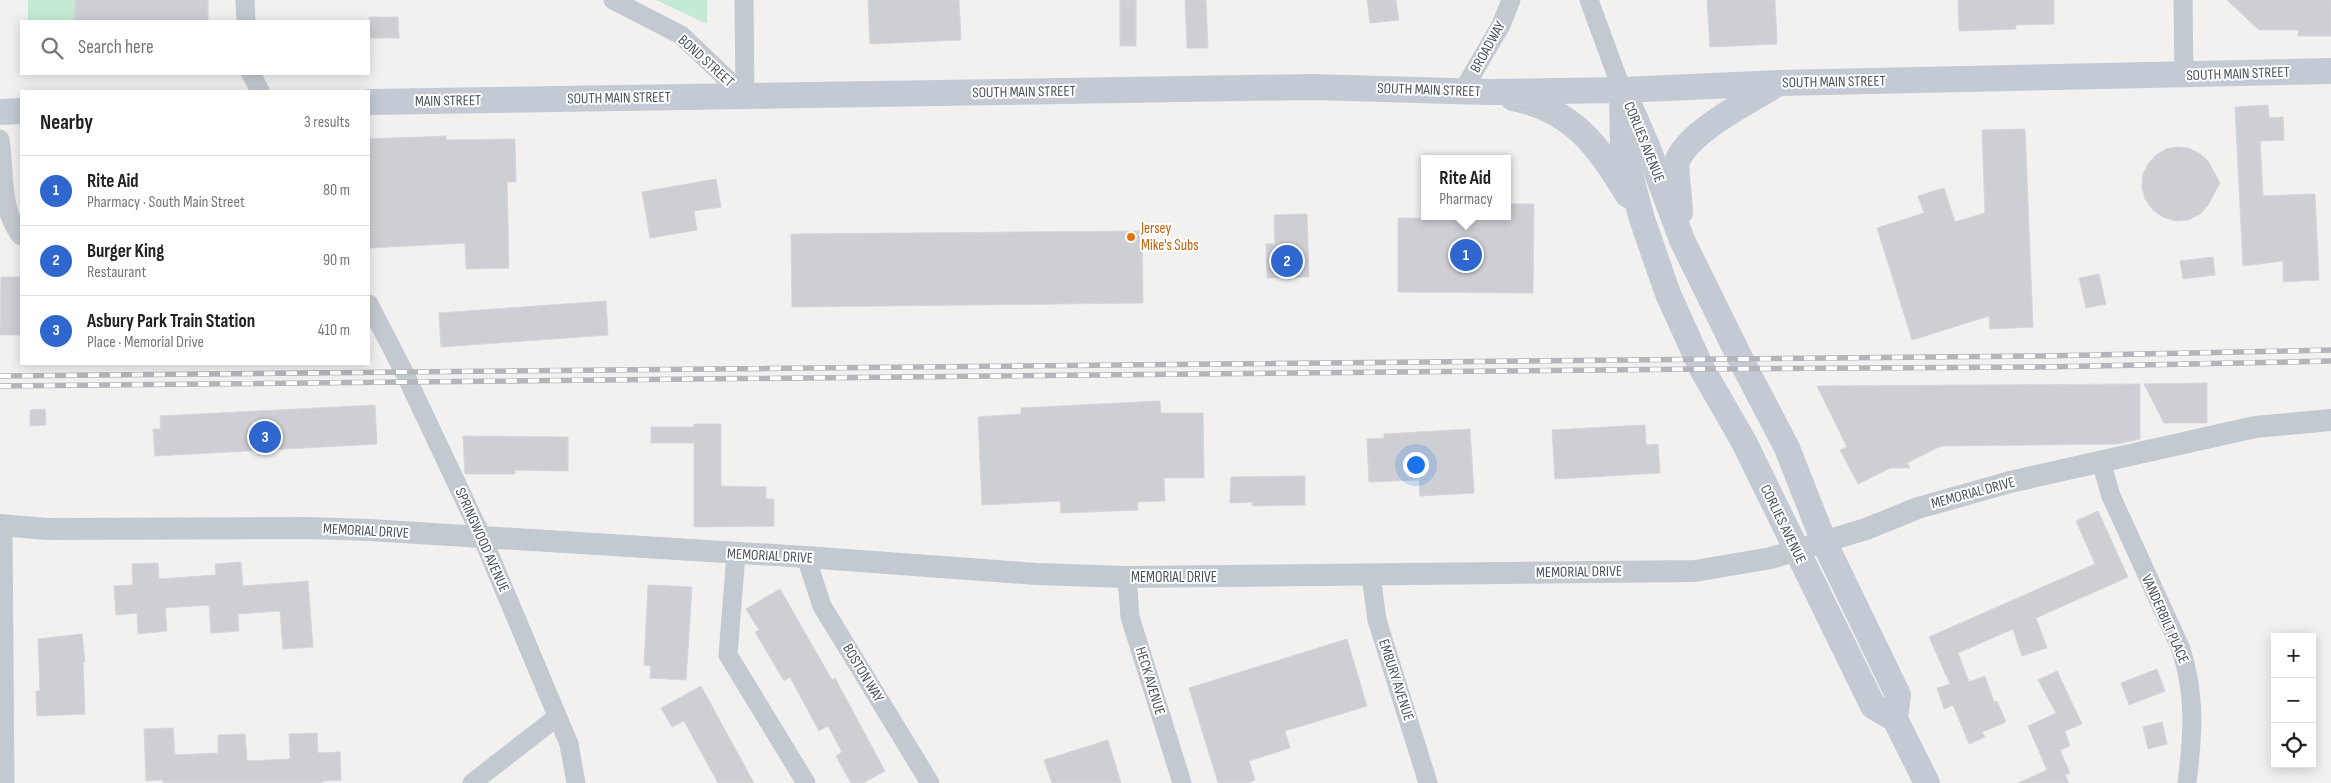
<!DOCTYPE html>
<meta charset="utf-8">
<style>
:root{--surface:#fff;--page:#f6f6f6;--text:#222;--muted:#767676;--line:#e0e0e0;--accent:#2f67ce}
body{margin:0;font-family:"Sofia Sans Condensed",sans-serif;background:var(--page);color:var(--text)}
.controls{position:absolute;right:15px;bottom:15px;display:grid;overflow:hidden;border-radius:0px;box-shadow:0 2px 12px #0003}
.controls button{width:45px;height:45px;display:grid;place-items:center;padding:0;border:0;border-bottom:1px solid var(--line);background:var(--surface);color:var(--text);font:25px sans-serif}
.you{position:absolute;left:1415px;top:464px;width:18px;height:18px;margin:-12px;border:4px solid #fff;border-radius:50%;background:#1a73e8;box-shadow:0 0 0 8px #1a73e833}
.badge{display:grid;place-items:center;width:32px;height:32px;border-radius:50%;background:var(--accent);color:#fff;font-size:16px;font-weight:700}
.pin{position:absolute;translate:-50% -50%;border:2px solid #fff;box-shadow:0 1px 5px #0006}
.popup{position:absolute;left:1421px;top:155px;width:90px;height:65px;box-sizing:border-box;display:grid;place-content:center;border-radius:0px;background:var(--surface);filter:drop-shadow(0 1px 4px #0005);font-size:16px;white-space:nowrap;color:var(--muted)}
.popup b{font-size:19px;color:var(--text)}
.popup::after{content:'';position:absolute;left:50%;top:100%;margin-left:-10px;border:10px solid transparent;border-top-color:var(--surface)}
.list{margin:0;padding:0;list-style:none}
h2{display:flex;justify-content:space-between;align-items:center;height:65px;margin:0;padding:0 20px;font-size:21px}
h2 small{font-size:16px;font-weight:400;color:var(--muted)}
.list li{display:grid;grid-template-columns:32px 1fr auto;gap:15px;align-items:center;box-sizing:border-box;height:70px;padding:0 20px;border-top:1px solid var(--line)}
.list b{display:block;font-size:19px;white-space:nowrap}
.list p{margin:0;font-size:16px;white-space:nowrap;color:var(--muted)}
.list em{font-size:16px;font-style:normal;color:var(--muted)}
.icon{flex:none;width:28px;height:28px;fill:none;stroke:currentColor;stroke-width:2;stroke-linecap:round;stroke-linejoin:round}
.map{position:relative;flex:none;width:2331px;height:783px;overflow:hidden}
.search{position:absolute;background:var(--surface);box-shadow:0 2px 12px #0003;left:20px;top:20px;width:350px;height:55px;display:flex;align-items:center;gap:12px;box-sizing:border-box;padding:0 18px;border-radius:0px;color:var(--muted);font-size:19px}
.panel{position:absolute;background:var(--surface);box-shadow:0 2px 12px #0003;left:20px;top:90px;width:350px;height:275px;border-radius:0px}
.map>svg:first-child{display:block}
.green{fill:#c4ead6}
.building{fill:#cecfd4;stroke:#d5d6db}
.lines{fill:none;stroke-linecap:round;stroke-linejoin:round}
.minor{stroke:#c3c9d0;stroke-width:19}
.tertiary{stroke:#c3c9d0;stroke-width:22}
.secondary{stroke:#c3cad4;stroke-width:26}
.rail-casing{stroke:#b3b5ba;stroke-width:5.5}
.rail{stroke:#fff;stroke-width:4;stroke-dasharray:11;stroke-linecap:butt}
.food-dot{fill:#e8710a;stroke:#fff;stroke-width:2}
.labels{text-anchor:middle;dominant-baseline:central;stroke-width:4;stroke-linejoin:round;paint-order:stroke}
.street-label{font-size:15px;fill:#4a525b;stroke:#fff}
.food-label{font-size:15px;fill:#c56008;stroke:#fff;text-anchor:start}
</style>
<div class="map">
<svg width="2331" height="783" viewBox="0 0 2331 783">
<rect width="100%" height="100%" fill="#f2f1f0"/>
<path class="green" d="M 28,0 L 75,0 L 75,21 L 28,21 Z
M 657,0 L 707,0 L 707,24 L 656,0 Z"/>
<path class="building" d="M 75,0 L 208,0 L 208,21 L 75,21 Z
M 868,0 L 959,0 L 961,40 L 870,44 Z
M 1120,0 L 1136,0 L 1136,46 L 1120,46 Z
M 1185,0 L 1206,0 L 1208,48 L 1187,48 Z
M 1367,0 L 1396,0 L 1399,20 L 1370,23 Z
M 1707,0 L 1775,0 L 1777,44 L 1710,47 Z
M 1958,0 L 2054,0 L 2054,24 L 2016,25 L 2016,29 L 1959,31 Z
M 2227,0 L 2331,0 L 2331,36 L 2298,36 L 2298,30 L 2259,30 Z
M 369,17 L 398,17 L 399,38 L 369,38 Z
M 2268,105 L 2269,118 L 2283,117 L 2284,140 L 2260,141 L 2263,196 L 2315,194 L 2319,280 L 2283,282 L 2283,261 L 2243,266 L 2235,107 Z
M 2025,129 L 2033,327 L 1990,329 L 1989,316 L 1912,340 L 1877,228 L 1924,213 L 1918,196 L 1944,188 L 1955,222 L 1985,213 L 1982,130 Z
M 446,136 L 446,140 L 515,139 L 516,182 L 507,182 L 509,268 L 466,269 L 465,243 L 369,248 L 369,139 Z
M 2177,147 L 2188,148 L 2199,153 L 2208,161 L 2220,183 L 2208,205 L 2200,214 L 2188,220 L 2175,221 L 2163,217 L 2153,210 L 2145,199 L 2142,187 L 2143,174 L 2148,164 L 2156,155 L 2166,149 Z
M 716,179 L 721,207 L 694,211 L 697,230 L 650,238 L 642,192 Z
M 1507,204 L 1534,204 L 1533,293 L 1398,292 L 1398,218 L 1484,219 L 1484,216 L 1507,216 Z
M 1307,214 L 1309,277 L 1267,278 L 1266,244 L 1275,244 L 1274,215 Z
M 1142,231 L 1143,303 L 792,307 L 791,234 Z
M 2213,257 L 2215,275 L 2183,279 L 2180,261 Z
M 2099,274 L 2106,304 L 2086,308 L 2079,278 Z
M 1,277 L 21,277 L 21,335 L 0,335 Z
M 606,301 L 608,335 L 441,347 L 439,313 Z
M 2207,383 L 2207,423 L 2164,423 L 2144,384 Z
M 2140,384 L 2140,439 L 2117,444 L 1941,446 L 1907,463 L 1910,468 L 1890,468 L 1858,484 L 1840,450 L 1847,447 L 1817,386 Z
M 1160,401 L 1161,413 L 1203,413 L 1204,478 L 1164,478 L 1165,501 L 1137,502 L 1138,510 L 1061,513 L 1060,501 L 982,505 L 978,417 L 1021,414 L 1021,408 Z
M 375,405 L 377,444 L 155,456 L 153,429 L 161,429 L 160,416 Z
M 45,409 L 46,425 L 30,426 L 30,410 Z
M 694,424 L 721,424 L 721,486 L 766,487 L 766,499 L 774,499 L 774,526 L 694,527 L 694,443 L 651,443 L 651,427 L 694,427 Z
M 1645,425 L 1646,445 L 1658,444 L 1660,473 L 1555,479 L 1552,430 Z
M 1470,429 L 1474,493 L 1420,496 L 1419,480 L 1369,482 L 1367,439 L 1384,438 L 1384,434 Z
M 463,436 L 568,437 L 568,471 L 515,470 L 515,474 L 465,474 Z
M 1305,476 L 1305,505 L 1252,506 L 1252,502 L 1230,503 L 1231,477 Z
M 2098,511 L 2128,577 L 2036,618 L 2047,648 L 2022,656 L 2013,629 L 1958,653 L 1969,682 L 1985,676 L 1994,702 L 1997,701 L 2006,722 L 1982,732 L 1985,737 L 1969,744 L 1953,705 L 1944,709 L 1937,688 L 1950,684 L 1929,637 L 2095,564 L 2076,521 Z
M 241,562 L 243,586 L 308,581 L 313,647 L 283,649 L 280,611 L 238,614 L 239,631 L 211,633 L 209,605 L 165,608 L 167,631 L 138,634 L 137,613 L 116,615 L 114,586 L 133,585 L 132,564 L 158,563 L 159,579 L 216,575 L 215,564 Z
M 648,585 L 692,587 L 686,680 L 650,678 L 651,666 L 644,665 Z
M 780,589 L 832,680 L 835,678 L 885,771 L 863,783 L 851,783 L 836,756 L 842,752 L 828,726 L 819,731 L 790,677 L 784,681 L 755,632 L 759,630 L 746,609 Z
M 82,634 L 85,662 L 83,662 L 85,714 L 37,716 L 36,691 L 40,691 L 38,639 Z
M 1347,639 L 1367,706 L 1285,731 L 1290,748 L 1249,761 L 1255,780 L 1247,783 L 1218,783 L 1189,688 Z
M 2157,669 L 2165,691 L 2129,705 L 2121,683 Z
M 2057,671 L 2082,724 L 2065,731 L 2070,746 L 2060,750 L 2070,773 L 2065,775 L 2069,783 L 2018,783 L 2047,770 L 2028,726 L 2056,713 L 2038,680 Z
M 701,686 L 754,783 L 718,783 L 684,721 L 672,727 L 661,708 Z
M 2162,722 L 2167,744 L 2148,749 L 2143,727 Z
M 173,728 L 175,755 L 218,753 L 218,735 L 245,734 L 247,761 L 290,759 L 289,734 L 317,733 L 318,753 L 340,752 L 341,780 L 323,781 L 323,783 L 163,783 L 163,780 L 146,781 L 144,729 Z
M 1108,740 L 1121,783 L 1052,783 L 1044,760 Z"/>
<g class="lines">
<path class="minor" d="M 245,0 L 246,21
M 613,0 L 681,35 L 745,96
M 744,0 L 745,96
M 1589,0 L 1622,90
M 2183,0 L 2184,76
M 251,74 L 260,91
M 1462,92 L 1501,25 L 1511,0
M 0,139 C 5,173 0,210 21,236
M 369,304 L 404,372 L 482,537 L 569,744 L 576,783
M 2101,462 L 2111,496 L 2181,649 C 2196,697 2193,734 2187,783
M 3,525 L 5,783
M 736,554 L 728,655 L 806,783
M 806,557 L 822,606 L 930,783
M 1371,576 L 1377,620 L 1428,783
M 1127,577 L 1130,617 L 1182,783
M 472,783 L 557,717"/>
<path class="tertiary" d="M 0,525 L 47,529 L 308,528 L 369,530 L 806,557 L 1037,574 L 1127,577 L 1695,571 L 1771,558 L 1866,529 L 1918,508 L 2010,482 L 2255,427 L 2331,420"/>
<path class="secondary" d="M 1622,90 L 1623,149 L 1642,219 L 1668,294 L 1702,369 L 1744,442 L 1873,706 L 1895,719 L 1927,783
M 1513,98 C 1573,110 1598,146 1628,195
M 1627,100 L 1647,146 L 1682,240 L 1740,358 L 1787,448 L 1824,542 L 1898,695 L 1895,719
M 369,102 L 1311,87 L 1488,92 L 1622,90 L 1779,83 L 2331,71
M 0,112 L 21,111
M 1680,212 C 1680,202 1675,170 1677,162 C 1687,132 1750,101 1777,84"/>
<defs>
<path id="rail" d="M 0,376 L 2043,356 L 2331,350
M 0,386 L 1702,369 L 2043,367 L 2331,361"/>
</defs>
<use href="#rail" class="rail-casing"/>
<use href="#rail" class="rail"/>
</g>
<circle class="food-dot" cx="1131" cy="237" r="5"/>
<g class="labels">
<g class="street-label">
<text transform="translate(1488 47) rotate(-61)">BROADWAY</text>
<text transform="translate(706 61) rotate(42)">BOND STREET</text>
<text transform="translate(2238 74) rotate(-2)">SOUTH MAIN STREET</text>
<text transform="translate(1834 82) rotate(-1)">SOUTH MAIN STREET</text>
<text transform="translate(1429 90) rotate(2)">SOUTH MAIN STREET</text>
<text transform="translate(1024 92) rotate(-1)">SOUTH MAIN STREET</text>
<text transform="translate(619 98) rotate(-1)">SOUTH MAIN STREET</text>
<text transform="translate(448 101) rotate(-1)">MAIN STREET</text>
<text transform="translate(1644 142) rotate(68)">CORLIES AVENUE</text>
<text transform="translate(1973 493) rotate(-15)">MEMORIAL DRIVE</text>
<text transform="translate(1783 524) rotate(64)">CORLIES AVENUE</text>
<text transform="translate(366 531) rotate(3)">MEMORIAL DRIVE</text>
<text transform="translate(482 540) rotate(66)">SPRINGWOOD AVENUE</text>
<text transform="translate(770 556) rotate(3)">MEMORIAL DRIVE</text>
<text transform="translate(1579 572) rotate(-1)">MEMORIAL DRIVE</text>
<text x="1174" y="577">MEMORIAL DRIVE</text>
<text transform="translate(2165 619) rotate(66)">VANDERBILT PLACE</text>
<text transform="translate(863 673) rotate(59)">BOSTON WAY</text>
<text transform="translate(1396 680) rotate(72)">EMBURY AVENUE</text>
<text transform="translate(1150 681) rotate(73)">HECK AVENUE</text>
</g>
<g class="food-label">
<text x="1141" y="228">Jersey<tspan x="1141" dy="17">Mike's Subs</tspan></text>
</g>
</g>
</svg>
<div class="controls">
<button>+</button>
<button>−</button>
<button><svg class="icon" aria-label="locate" viewBox="0 0 24 24"><circle cx="12" cy="12" r="6"/><path d="M12 2v4M12 18v4M2 12h4M18 12h4"/></svg></button>
</div>
<div class="you"></div>
<div class="pin badge" style="left:1466px;top:255px">1</div>
<div class="popup"><b>Rite Aid</b>Pharmacy</div>
<div class="pin badge" style="left:1287px;top:261px">2</div>
<div class="pin badge" style="left:265px;top:437px">3</div>
<div class="search"><svg class="icon" aria-label="search" viewBox="0 0 24 24"><circle cx="10" cy="10" r="6"/><path d="M15 15l6 6"/></svg>Search here</div>
<section class="panel">
<h2>Nearby<small>3 results</small></h2>
<ul class="list">
<li><span class="badge">1</span><div><b>Rite Aid</b><p>Pharmacy · South Main Street</p></div><em>80 m</em></li>
<li><span class="badge">2</span><div><b>Burger King</b><p>Restaurant</p></div><em>90 m</em></li>
<li><span class="badge">3</span><div><b>Asbury Park Train Station</b><p>Place · Memorial Drive</p></div><em>410 m</em></li>
</ul>
</section>
</div>
